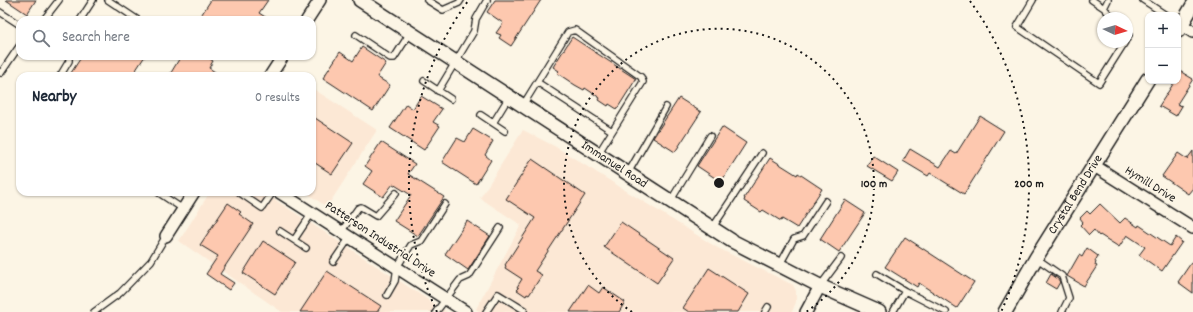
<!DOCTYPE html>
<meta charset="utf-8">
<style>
:root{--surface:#fff;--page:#f2f2f3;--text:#1f2937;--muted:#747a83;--line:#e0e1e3}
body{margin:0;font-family:Dekko,sans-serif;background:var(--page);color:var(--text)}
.controls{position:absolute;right:12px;top:12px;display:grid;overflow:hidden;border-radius:8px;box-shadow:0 1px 3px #0004}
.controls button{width:36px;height:36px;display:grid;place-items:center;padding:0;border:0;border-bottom:1px solid var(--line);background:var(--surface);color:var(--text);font:20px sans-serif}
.compass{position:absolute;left:1097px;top:12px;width:36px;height:36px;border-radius:50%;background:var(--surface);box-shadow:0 1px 3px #0004;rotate:94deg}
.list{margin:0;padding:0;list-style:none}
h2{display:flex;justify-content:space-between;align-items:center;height:52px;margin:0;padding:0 16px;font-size:17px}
h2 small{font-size:13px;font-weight:400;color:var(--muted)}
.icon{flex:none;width:22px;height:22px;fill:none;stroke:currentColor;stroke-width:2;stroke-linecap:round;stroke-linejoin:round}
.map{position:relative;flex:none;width:1193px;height:312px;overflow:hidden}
.search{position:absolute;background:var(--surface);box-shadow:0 1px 3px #0004;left:16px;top:16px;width:300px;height:44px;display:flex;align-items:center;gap:10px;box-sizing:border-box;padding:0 14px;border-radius:12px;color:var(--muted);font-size:15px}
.panel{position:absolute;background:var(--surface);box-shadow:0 1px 3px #0004;left:16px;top:72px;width:300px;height:124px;border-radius:12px}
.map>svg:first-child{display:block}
.built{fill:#fce8d5}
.building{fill:#fdc8af;stroke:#1c1c1c}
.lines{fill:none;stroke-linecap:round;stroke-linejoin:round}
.service-casing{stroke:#1c1c1c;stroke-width:8}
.minor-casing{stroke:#1c1c1c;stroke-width:14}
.tertiary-casing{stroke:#1c1c1c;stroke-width:16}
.service{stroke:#fcf5e5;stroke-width:5.5}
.minor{stroke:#fcf5e5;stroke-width:11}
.tertiary{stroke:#fcf5e5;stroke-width:13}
.ring{fill:none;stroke:#1c1c1c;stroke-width:2;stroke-dasharray:2 4}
.labels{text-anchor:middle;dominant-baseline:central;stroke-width:4;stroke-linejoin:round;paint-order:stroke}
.street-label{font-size:13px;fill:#1c1c1c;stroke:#fcf5e5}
.centre{fill:#1c1c1c;stroke:#fcf5e5;stroke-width:2}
.ring-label{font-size:12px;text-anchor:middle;font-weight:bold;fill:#1c1c1c;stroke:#fcf5e5;stroke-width:4;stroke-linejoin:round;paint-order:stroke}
</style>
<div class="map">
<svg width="1193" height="312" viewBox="0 0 1193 312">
<rect width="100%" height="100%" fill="#fcf5e5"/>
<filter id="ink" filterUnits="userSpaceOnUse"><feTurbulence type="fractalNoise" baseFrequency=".025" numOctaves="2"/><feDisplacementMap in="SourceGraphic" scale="8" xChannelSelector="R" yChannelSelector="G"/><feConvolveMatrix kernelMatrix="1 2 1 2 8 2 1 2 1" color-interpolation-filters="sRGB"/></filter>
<g filter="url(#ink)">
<path class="built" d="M 312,88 L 377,130 L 327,207 L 305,192 L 312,192 Z
M 523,130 L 556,147 L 716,247 L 793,285 L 796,291 L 796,302 L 792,312 L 480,312 L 476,309 L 521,225 L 480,198 Z
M 210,192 L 263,192 L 447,312 L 282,312 L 179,241 Z"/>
<path class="building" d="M 6,0 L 36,0 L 27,14 Z
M 211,0 L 268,0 L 259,13 L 270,20 L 198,20 Z
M 495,0 L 541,0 L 511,46 L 499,38 L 501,35 L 496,33 L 503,23 L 487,12 Z
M 572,37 L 636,79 L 617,109 L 609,104 L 608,106 L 599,100 L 600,98 L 585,88 L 584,90 L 575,85 L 557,73 L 559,71 L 553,67 Z
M 362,47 L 386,63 L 377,77 L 390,85 L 373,111 L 323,78 L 340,52 L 353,61 Z
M 82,56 L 145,56 L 132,76 L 69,76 Z
M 181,56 L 206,56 L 213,61 L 209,68 L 221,76 L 169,76 Z
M 1178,70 L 1193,79 L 1177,104 L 1182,106 L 1176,116 L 1159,106 L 1175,81 L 1178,81 Z
M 421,96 L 442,109 L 433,122 L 440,126 L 424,150 L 390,128 L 406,104 L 413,109 Z
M 679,98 L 701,112 L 675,152 L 653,138 Z
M 312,116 L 353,143 L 332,174 L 312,161 Z
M 980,116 L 1004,131 L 964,194 L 930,173 L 928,176 L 903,161 L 910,149 L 940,167 L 951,151 L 956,154 Z
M 722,127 L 746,143 L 721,182 L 697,166 Z
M 473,129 L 493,141 L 485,155 L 491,160 L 476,184 L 442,162 L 457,138 L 465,142 Z
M 381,142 L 415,164 L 408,174 L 444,197 L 418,236 L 394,221 L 411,195 L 393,184 L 383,197 L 363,184 L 372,171 L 365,166 Z
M 1193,151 L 1193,188 L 1188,194 L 1162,176 L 1178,153 L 1187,159 Z
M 873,156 L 898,172 L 892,181 L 867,166 Z
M 770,158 L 797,175 L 798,173 L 822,189 L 797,228 L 782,219 L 781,221 L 763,210 L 761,212 L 744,201 L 745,198 L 744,198 Z
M 532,159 L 585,195 L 535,271 L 542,275 L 529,295 L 527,294 L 526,296 L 517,290 L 519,288 L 517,287 L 522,279 L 505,268 L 506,266 L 505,265 L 535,218 L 506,199 Z
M 845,200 L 865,213 L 839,252 L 820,239 Z
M 228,203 L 241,212 L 239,214 L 253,224 L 220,274 L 234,283 L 229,290 L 206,274 L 218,256 L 200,245 Z
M 1100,204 L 1120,223 L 1125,218 L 1138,227 L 1139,225 L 1170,246 L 1176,237 L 1182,242 L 1162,271 L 1139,255 L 1145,247 L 1127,235 L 1119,247 L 1100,235 L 1099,236 L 1094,230 L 1089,235 L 1080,225 L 1083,222 L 1080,218 L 1087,211 L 1090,214 Z
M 467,221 L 490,236 L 468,270 L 445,254 Z
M 621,222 L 674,258 L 657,283 L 604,247 Z
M 905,237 L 974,282 L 957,308 L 919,283 L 917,287 L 885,267 Z
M 263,241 L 295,262 L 275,294 L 243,273 Z
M 1087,248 L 1098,256 L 1095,261 L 1096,262 L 1095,265 L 1097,266 L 1084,286 L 1067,276 L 1079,255 L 1082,257 Z
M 1193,260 L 1193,293 L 1178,282 Z
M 709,268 L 749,294 L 738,312 L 689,312 L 683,308 Z
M 327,271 L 381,306 L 377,312 L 300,312 Z
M 1051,274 L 1058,279 L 1060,282 L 1056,289 L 1046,283 Z
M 588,285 L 599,293 L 603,287 L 625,302 L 619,312 L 570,312 Z"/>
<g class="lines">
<defs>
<path id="service" d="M 108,0 L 138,20
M 427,0 L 443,10 L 459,3 L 461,0
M 1033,0 L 1017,27 L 1099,83 L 1125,42
M 1092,0 L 1104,8 L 1108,0
M 1143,0 L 1166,15
M 1104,8 L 1113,18
M 0,12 L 20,25
M 42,20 L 45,18 L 59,0
M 80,20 L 93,0
M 1127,33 L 1129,35 L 1127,39
M 356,35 L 390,58 L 394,58 L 410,33
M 0,72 L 1,73 L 20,45
M 60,76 L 69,61 L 69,56
M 424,81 L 451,99
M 537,82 L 612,131
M 438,91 L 474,31 L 476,19 L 487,0
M 523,105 L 568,32 L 575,30 L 641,77 L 643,82 L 598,154
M 481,115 L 505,131
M 493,123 L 509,97
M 628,173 L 666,107
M 159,193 L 183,209
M 240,193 L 262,208 L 273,192
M 671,200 L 710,136
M 713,227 L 762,153
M 280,231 L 306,248
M 341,232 L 358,208 L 361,207 L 376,216 L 396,193
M 294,240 L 312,213
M 1036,258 L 1062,276 L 1069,298 L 1062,312
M 333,262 L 350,237
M 779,266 L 794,239 L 803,236 L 826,201
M 877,274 L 905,291
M 820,286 L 841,258
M 387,295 L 395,281 L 397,267 L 411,245 L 421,241 L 445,204
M 94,312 L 120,293 L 151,261 L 166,236
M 436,312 L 460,280 L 469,276 L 500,228
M 486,312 L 498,294 L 524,310
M 765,312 L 768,307
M 893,312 L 905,291 L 946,312"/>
<path id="minor" d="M 307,20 L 320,0
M 1182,25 L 1193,32
M 270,76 L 283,56
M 1093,165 L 1193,228
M 279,192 L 466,312
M 166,236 L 194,192
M 806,312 L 820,286"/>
<g id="tertiary">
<path id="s1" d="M 360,0 L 732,241 L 820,286 L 879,312"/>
<path d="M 1178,31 L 1193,5"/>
<path id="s2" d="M 1005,312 L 1036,258 L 1148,79"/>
</g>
</defs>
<use href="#service" class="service-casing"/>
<use href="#minor" class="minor-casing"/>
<use href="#tertiary" class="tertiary-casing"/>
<use href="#service" class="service"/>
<use href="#minor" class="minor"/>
<use href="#tertiary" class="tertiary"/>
</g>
</g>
<g class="ring">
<path d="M632 312A155 155 0 1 1 806 312"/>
<path d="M437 312A310 310 0 0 1 468 1M970 1A310 310 0 0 1 1001 312"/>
</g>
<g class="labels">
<g class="street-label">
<text stroke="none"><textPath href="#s1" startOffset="303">Immanuel Road</textPath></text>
<text transform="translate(1150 185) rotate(32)">Hymill Drive</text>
<text stroke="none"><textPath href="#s2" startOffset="137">Crystal Bend Drive</textPath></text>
<text transform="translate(380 240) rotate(33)">Patterson Industrial Drive</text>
</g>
</g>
<circle cx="719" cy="183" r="6" class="centre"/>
<g class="ring-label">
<text x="874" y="187">100 m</text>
<text x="1029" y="187">200 m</text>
</g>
</svg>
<div class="controls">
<button>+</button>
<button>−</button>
</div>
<svg class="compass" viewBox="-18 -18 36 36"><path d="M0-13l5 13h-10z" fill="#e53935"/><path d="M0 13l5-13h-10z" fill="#747a83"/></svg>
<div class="search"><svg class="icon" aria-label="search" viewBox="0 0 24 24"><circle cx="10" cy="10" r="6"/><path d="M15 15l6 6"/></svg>Search here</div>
<section class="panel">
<h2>Nearby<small>0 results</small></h2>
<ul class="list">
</ul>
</section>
</div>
